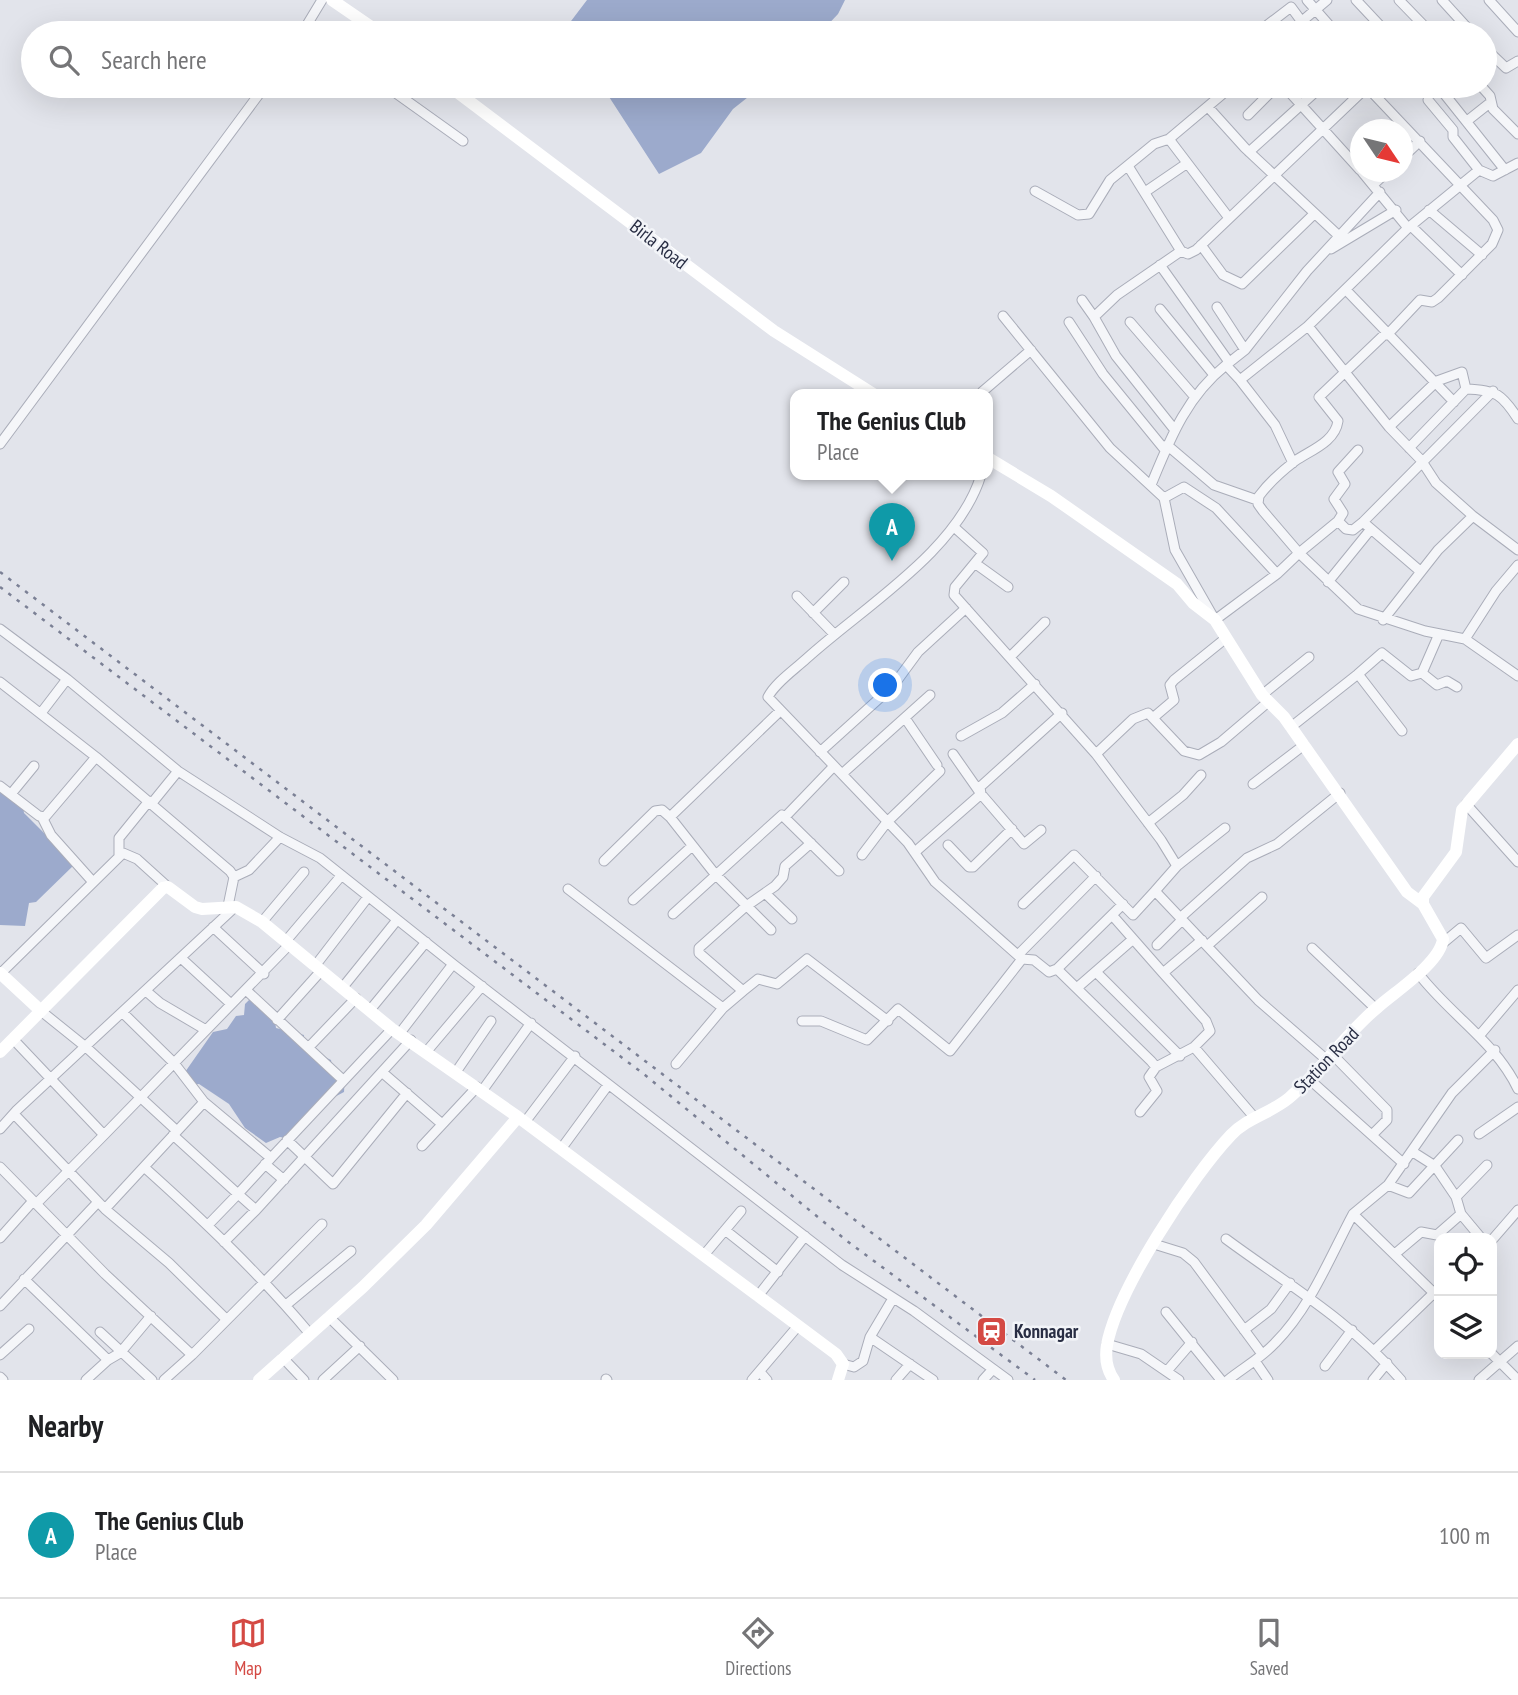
<!DOCTYPE html>
<style>
:root{--surface:#fff;--page:#f2f2f2;--text:#202124;--muted:#757577;--line:#e0e0e0;--accent:#d44943}
body{margin:0;font-family:"PT Sans Narrow",sans-serif;background:var(--page);color:var(--text)}
.controls{position:absolute;right:21px;bottom:21px;display:grid;overflow:hidden;border-radius:14px;box-shadow:0 7px 28px #0002}
.controls button{width:63px;height:63px;display:grid;place-items:center;padding:0;border:0;border-bottom:2px solid var(--line);background:var(--surface);color:var(--text);font:35px sans-serif}
.compass{position:absolute;left:1350px;top:119px;width:63px;height:63px;border-radius:50%;background:var(--surface);box-shadow:0 7px 28px #0002;rotate:125deg}
.you{position:absolute;left:886px;top:686px;width:24px;height:24px;margin:-18px;border:5px solid #fff;border-radius:50%;background:#1a73e8;box-shadow:0 0 0 10px #1a73e833}
.badge{display:grid;place-items:center;width:46px;height:46px;border-radius:50%;background:var(--accent);color:#fff;font-size:23px;font-weight:700}
.pin{position:absolute;translate:-50% -58px;filter:drop-shadow(0 2px 4px #0008)}
.pin::after{content:'';position:absolute;top:37px;width:24px;height:21px;background:inherit;clip-path:polygon(0 0,100% 0,50% 100%)}
.popup{position:absolute;left:790px;top:389px;width:203px;height:91px;box-sizing:border-box;display:grid;place-content:center;border-radius:14px;background:var(--surface);filter:drop-shadow(0 2px 5px #0005);font-size:23px;white-space:nowrap;color:var(--muted)}
.popup b{font-size:26px;color:var(--text)}
.popup::after{content:'';position:absolute;left:50%;top:100%;margin-left:-14px;border:14px solid transparent;border-top-color:var(--surface)}
.list{margin:0;padding:0;list-style:none}
h2{display:flex;justify-content:space-between;align-items:center;height:91px;margin:0;padding:0 28px;font-size:30px}
h2 small{font-size:23px;font-weight:400;color:var(--muted)}
.list li{display:grid;grid-template-columns:46px 1fr auto;gap:21px;align-items:center;box-sizing:border-box;height:126px;padding:0 28px;border-top:2px solid var(--line)}
.list b{display:block;font-size:26px;white-space:nowrap}
.list p{margin:0;font-size:23px;white-space:nowrap;color:var(--muted)}
.list em{font-size:23px;font-style:normal;color:var(--muted)}
.icon{flex:none;width:38px;height:38px;fill:none;stroke:currentColor;stroke-width:2;stroke-linecap:round;stroke-linejoin:round}
.map{position:relative;flex:none;width:1518px;height:1380px;overflow:hidden}
.search{position:absolute;background:var(--surface);box-shadow:0 7px 28px #0002;left:21px;right:21px;top:21px;height:77px;display:flex;align-items:center;gap:18px;box-sizing:border-box;padding:0 24px;border-radius:38px;color:var(--muted);font-size:26px}
.sheet{height:217px;background:var(--surface)}
nav{display:flex;justify-content:space-around;align-items:center;box-sizing:border-box;height:98px;border-top:2px solid var(--line);background:var(--surface);font-size:19px;color:var(--muted)}
nav a{display:grid;justify-items:center;gap:4px}
nav .on{color:var(--accent)}
.map>svg:first-child{display:block}
.water{fill:#9caacc}
.lines{fill:none;stroke-linecap:round;stroke-linejoin:round}
.street-casing{stroke:#aaadb9;stroke-width:11}
.street{stroke:#f5f6f9;stroke-width:9}
.secondary{stroke:#fff;stroke-width:12}
.rail{stroke:#7b8095;stroke-width:2.5;stroke-dasharray:3.5 7;stroke-linecap:butt}
.labels{text-anchor:middle;dominant-baseline:central;stroke-width:5;stroke-linejoin:round;paint-order:stroke}
.street-label{font-size:19px;fill:#292e44;stroke:#f2f4f8}
.poi-label{font-size:19px;font-weight:bold;fill:#292e44;stroke:#f2f4f8;text-anchor:start}
</style>
<div class="map">
<svg width="1518" height="1380" viewBox="0 0 1518 1380">
<rect width="100%" height="100%" fill="#e2e4eb"/>
<path class="water" d="M 587,0 L 845,0 L 838,14 L 820,33 L 568,33 L 565,29 Z
M 602,86 L 762,86 L 733,109 L 701,153 L 659,174 Z
M 0,790 L 22,799 L 24,813 L 75,864 L 36,902 L 29,903 L 25,926 L 0,925 Z
M 255,994 L 262,1012 L 274,1014 L 276,1028 L 304,1035 L 302,1046 L 331,1060 L 332,1067 L 345,1076 L 344,1092 L 323,1103 L 291,1139 L 280,1137 L 266,1143 L 245,1128 L 229,1104 L 199,1084 L 192,1085 L 183,1075 L 213,1032 L 227,1029 L 236,1016 L 244,1015 L 245,1004 Z"/>
<g class="lines">
<defs>
<path id="street" d="M 1307,0 L 1336,33
M 1356,0 L 1387,33
M 1399,0 L 1431,33
M 1442,0 L 1472,33
M 1489,0 L 1518,32
M 302,33 L 322,0
M 1257,33 L 1291,7 L 1302,22
M 1288,33 L 1327,0
M 1485,48 L 1506,68 L 1518,61
M 386,86 L 463,141
M 1284,86 L 1360,170
M 1438,86 L 1505,170
M 1481,86 L 1490,96 L 1493,109 L 1518,134
M 1367,87 L 1493,220 L 1498,230 L 1492,244 L 1438,298 L 1432,302 L 1420,300 L 1387,335
M 1428,100 L 1453,130 L 1453,137 L 1479,170
M 1208,107 L 1245,148 L 1339,236
M 1248,115 L 1277,86
M 1467,121 L 1491,102
M 1169,139 L 1229,218
M 1249,152 L 1322,86
M 1402,158 L 1420,141
M 1128,166 L 1181,251
M 1362,172 L 1408,228
M 1374,184 L 1387,172
M 1035,191 L 1078,215 L 1089,214 L 1110,180 L 1154,144 L 1169,139 L 1232,86
M 1145,192 L 1186,164
M 1429,210 L 1482,255
M 1411,226 L 1462,275
M 1201,245 L 1223,275 L 1242,284 L 1314,214
M 1331,249 L 1396,210
M 1160,265 L 1229,362
M 1347,291 L 1454,402
M 1082,300 L 1094,317
M 1217,307 L 1245,350
M 1160,309 L 1214,375
M 1003,316 L 1110,448 L 1164,498 L 1175,550 L 1215,620 L 1277,574
M 1069,322 L 1103,374 L 1165,450
M 1130,322 L 1194,396
M 1308,326 L 1389,427 L 1421,460 L 1436,483 L 1473,516 L 1438,550 L 1383,620
M 1386,333 L 1319,397 L 1338,421 C 1335,442 1311,450 1295,461 C 1282,471 1268,484 1259,496 L 1258,504 L 1263,511 L 1299,553 L 1338,521 L 1346,529 L 1353,530 L 1363,522 L 1493,391
M 1226,365 L 1245,350 L 1307,271 L 1380,192
M 1240,380 L 1275,425 L 1293,463
M 982,392 L 1031,350
M 1389,427 L 1437,381 L 1462,372 L 1466,389
M 1174,429 L 1116,356 L 1094,317 L 1117,295 L 1181,251 L 1188,254 L 1196,250 L 1368,86
M 0,444 L 265,86
M 1167,445 L 1214,485 L 1257,500
M 1409,448 L 1466,389 C 1496,390 1502,394 1518,419
M 981,475 C 958,551 863,607 806,659 C 794,670 775,683 768,697 L 908,843 L 935,882 L 1022,959 L 1034,960 L 1049,972 L 1057,969 L 1151,1061 L 1156,1067 L 1149,1077 L 1157,1091 L 1140,1112
M 1151,485 C 1170,439 1186,397 1226,365 L 1240,380 L 1308,326 L 1408,228 L 1479,170 L 1493,176 L 1518,163
M 1164,498 L 1184,487 L 1216,508 L 1277,574 L 1299,553 L 1358,609 L 1425,631 L 1465,639 L 1518,676
M 1473,516 L 1518,550
M 1338,521 L 1343,513 L 1334,499 L 1345,484 L 1338,472 L 1358,450
M 1363,522 L 1420,571
M 954,527 L 983,553 L 955,587 L 954,595 L 1096,754 L 1161,840 L 1177,866 L 1155,891 L 1258,1000 L 1328,1061
M 976,564 L 1008,587
M 1328,582 L 1371,529
M 797,596 L 834,634
M 813,613 L 844,582
M 0,629 L 67,679 L 178,771 L 280,837 L 320,858 L 453,964
M 1465,639 L 1496,591 L 1518,565
M 1010,657 L 1045,622
M 1422,673 L 1437,685 L 1447,681 L 1457,687
M 1358,674 L 1382,653 L 1411,676 L 1422,673 L 1439,634
M 0,682 L 96,757
M 1262,695 L 1309,657
M 41,713 L 67,679
M 1154,717 L 1174,700 L 1170,685 L 1174,680 L 1226,638
M 905,718 L 937,765
M 1291,727 L 1358,674 L 1402,731
M 961,736 L 1002,713 L 1035,684
M 820,752 L 893,686 L 918,652 L 966,608
M 1096,754 L 1133,719 L 1148,713 L 1184,751 L 1199,755 L 1221,742 L 1268,702
M 842,774 L 930,695
M 1253,784 L 1304,745
M 0,786 L 39,816 L 45,817 L 96,757 L 230,871 L 234,877 L 228,906
M 11,794 L 34,766
M 152,803 L 178,771
M 1466,804 L 1518,862
M 42,817 L 51,835 L 93,882
M 785,817 L 834,766
M 1148,823 L 1183,795 L 1201,775
M 1041,830 L 1024,844 L 981,794 L 980,787 L 1062,713
M 948,845 L 969,867 L 973,867 L 1012,829
M 915,852 L 981,794 L 953,754
M 119,855 L 119,838 L 149,801
M 862,855 L 887,822 L 940,771
M 604,861 L 655,811 L 662,810 L 670,817
M 1177,866 L 1225,828
M 234,877 L 249,870 L 280,837
M 568,889 L 723,1008
M 766,894 L 792,919
M 633,900 L 691,847
M 1023,904 L 1074,855 L 1133,915 L 1155,891
M 673,914 L 782,815 L 839,871
M 1112,915 L 1163,973
M 1180,918 L 1247,858 L 1277,844 L 1340,793
M 262,922 L 304,872
M 213,927 L 264,974
M 771,930 L 715,874 L 670,817 L 780,711
M 285,942 L 341,876
M 1443,943 L 1461,928 L 1486,958 L 1518,935
M 1157,945 L 1182,920
M 1207,946 L 1262,897
M 1312,948 L 1375,1008
M 1018,955 L 1096,876
M 181,958 L 231,1004
M 315,966 L 368,897
M 1057,969 L 1123,904
M 1096,972 L 1180,1056
M 1418,973 C 1450,1015 1495,1041 1518,1089
M 0,974 L 123,853 L 137,859 L 168,887
M 343,987 L 397,920
M 1078,987 L 1132,940
M 246,990 L 343,1080
M 146,991 L 160,1003 L 206,1030
M 743,991 L 758,979 L 777,984 L 807,959 L 888,1021
M 370,1010 L 426,942
M 41,1011 L 87,1048 L 177,1131
M 123,1013 L 174,1063 L 204,1102 L 271,1158 L 392,1029
M 277,1020 L 321,971
M 802,1021 L 821,1021 L 867,1040 L 898,1009 L 950,1051 L 1022,959
M 400,1033 L 453,964 L 842,1265 L 914,1311 L 1008,1380
M 1479,1036 L 1518,990
M 13,1039 L 104,1135 L 289,945
M 309,1047 L 356,998
M 1194,1047 L 1254,1117
M 427,1051 L 482,986
M 1332,1054 L 1387,1110 L 1387,1120 L 1373,1134
M 676,1064 L 723,1008 L 743,991 L 699,953 L 699,948 L 745,907 L 775,886 L 783,877 L 785,866 L 811,843
M 1156,1067 L 1194,1047 L 1210,1031 L 1206,1021 L 1163,973 L 1202,940
M 456,1072 L 491,1021
M 383,1073 L 442,1124
M 1309,1079 L 1404,1164
M 482,1091 L 531,1023
M 14,1114 L 105,1209 L 169,1263 L 226,1319
M 525,1122 L 575,1056
M 0,1129 L 17,1110 L 235,907
M 1479,1134 L 1518,1107
M 173,1135 L 238,1194 L 271,1158
M 287,1140 L 333,1184 L 407,1093
M 422,1146 L 477,1087
M 561,1149 L 608,1085
M 1413,1152 L 1435,1166 L 1456,1197 L 1461,1214 L 1481,1238
M 265,1164 L 284,1180
M 0,1167 L 105,1274 L 192,1355
M 144,1167 C 203,1220 259,1273 310,1334
M 1388,1185 L 1409,1193 L 1458,1140
M 1456,1197 L 1487,1165
M 36,1204 L 104,1135
M 105,1209 L 204,1102
M 1353,1214 L 1388,1185 L 1452,1093 L 1495,1050
M 208,1225 L 238,1194 L 256,1210 L 411,1040
M 725,1230 L 778,1272
M 0,1238 L 33,1201
M 1226,1239 C 1287,1284 1351,1321 1401,1380
M 1492,1240 L 1518,1210
M 224,1242 L 256,1210
M 1154,1244 L 1183,1253 L 1194,1262 L 1262,1354
M 1396,1253 L 1421,1232 L 1437,1235 L 1461,1214
M 704,1255 L 741,1211
M 24,1279 L 108,1360 L 120,1353 L 151,1316
M 758,1296 L 805,1236
M 286,1305 L 351,1251
M 0,1306 L 98,1202
M 1166,1312 L 1221,1380
M 329,1317 L 393,1380
M 1244,1330 L 1271,1309 L 1290,1283
M 100,1332 L 152,1380
M 870,1337 L 933,1380
M 1107,1344 L 1141,1354 L 1179,1380
M 1375,1350 L 1439,1288
M 1492,1354 L 1518,1380
M 0,1355 L 29,1329
M 283,1358 L 304,1380
M 1255,1361 L 1268,1380
M 843,1364 L 854,1367 L 863,1361 L 870,1337 L 892,1300
M 1325,1366 L 1352,1330
M 1167,1371 L 1192,1342
M 760,1372 L 767,1380
M 0,1377 L 3,1380
M 606,1379 L 607,1380
M 86,1380 L 108,1360
M 164,1380 L 192,1355 L 322,1224
M 323,1380 L 360,1346
M 752,1380 L 798,1326
M 896,1380 L 910,1364
M 983,1380 L 993,1369
M 1228,1380 C 1243,1368 1261,1358 1275,1343 C 1310,1308 1330,1257 1353,1214 L 1439,1298
M 1373,1380 L 1387,1363
M 1479,1380 L 1518,1346"/>
</defs>
<use href="#street" class="street-casing"/>
<use href="#street" class="street"/>
<path class="secondary" d="M 332,0 L 380,33
M 449,86 L 774,331 L 875,395
M 988,458 L 1051,496 L 1177,584 L 1193,603 L 1215,620 L 1262,695 L 1284,717 L 1407,892 L 1423,904
M 0,973 L 41,1011
M 0,1052 L 163,888 L 168,887 L 195,907 L 202,909 L 236,907 L 262,922 L 392,1029 L 518,1117 L 836,1354 L 843,1364 L 838,1380
M 259,1380 L 363,1287 L 426,1225 L 518,1117
M 1114,1380 C 1107,1370 1105,1357 1107,1345 C 1117,1290 1192,1176 1231,1135 C 1247,1118 1271,1113 1289,1098 C 1322,1070 1345,1034 1378,1007 C 1396,991 1440,963 1443,939 L 1423,904 L 1423,897 L 1456,852 L 1462,810 L 1518,744"/>
<path class="rail" d="M 0,572 L 1066,1380
M 0,587 L 645,1075 L 847,1241 L 1035,1380"/>
</g>
<defs>
<symbol id="station-square" viewBox="-11 -11 22 22"><rect x="-9" y="-9" width="18" height="18" rx="4" fill="#d44943" stroke="#f2f4f8"/><path d="M-3-6H3Q5-6 5-4V2Q5 4 3 4L4.5 6H3L1.5 4h-3L-3 6H-4.5L-3 4Q-5 4-5 2V-4Q-5-6-3-6ZM-3.5-4v3h7v-3ZM-3.5 1v1.5H-2V1ZM2 1v1.5H3.5V1Z" fill="#fff"/></symbol>
</defs>
<g fill-rule="evenodd">
<use href="#station-square" x="974" y="1314" width="35" height="35"/>
</g>
<g class="labels">
<g class="street-label">
<text transform="translate(659 244) rotate(38)">Birla Road</text>
<text transform="translate(1326 1060) rotate(-46)">Station Road</text>
</g>
<g class="poi-label">
<text x="1014" y="1331">Konnagar</text>
</g>
</g>
</svg>
<div class="controls">
<button><svg class="icon" aria-label="locate" viewBox="0 0 24 24"><circle cx="12" cy="12" r="6"/><path d="M12 2v4M12 18v4M2 12h4M18 12h4"/></svg></button>
<button><svg class="icon" aria-label="layers" viewBox="0 0 24 24"><path d="M12 4l9 5-9 5-9-5zM3 14l9 5 9-5"/></svg></button>
</div>
<svg class="compass" viewBox="-18 -18 36 36"><path d="M0-13l5 13h-10z" fill="#e53935"/><path d="M0 13l5-13h-10z" fill="#757577"/></svg>
<div class="you"></div>
<div class="pin badge" style="left:892px;top:561px;background:#0f9aa8">A</div>
<div class="popup"><b>The Genius Club</b>Place</div>
<div class="search"><svg class="icon" aria-label="search" viewBox="0 0 24 24"><circle cx="10" cy="10" r="6"/><path d="M15 15l6 6"/></svg>Search here</div>
</div>
<section class="sheet">
<h2>Nearby<small></small></h2>
<ul class="list">
<li><span class="badge" style="background:#0f9aa8">A</span><div><b>The Genius Club</b><p>Place</p></div><em>100 m</em></li>
</ul>
</section>
<nav>
<a class="on"><svg class="icon" aria-label="map" viewBox="0 0 24 24"><path d="M3 6l6-2 6 2 6-2v14l-6 2-6-2-6 2zM9 4v14M15 6v14"/></svg>Map</a>
<a><svg class="icon" aria-label="directions" viewBox="0 0 24 24"><path d="M12 3l9 9-9 9-9-9zM9 14v-3h6M13 9l2 2-2 2"/></svg>Directions</a>
<a><svg class="icon" aria-label="saved" viewBox="0 0 24 24"><path d="M7 4h10v16l-5-4-5 4z"/></svg>Saved</a>
</nav>
